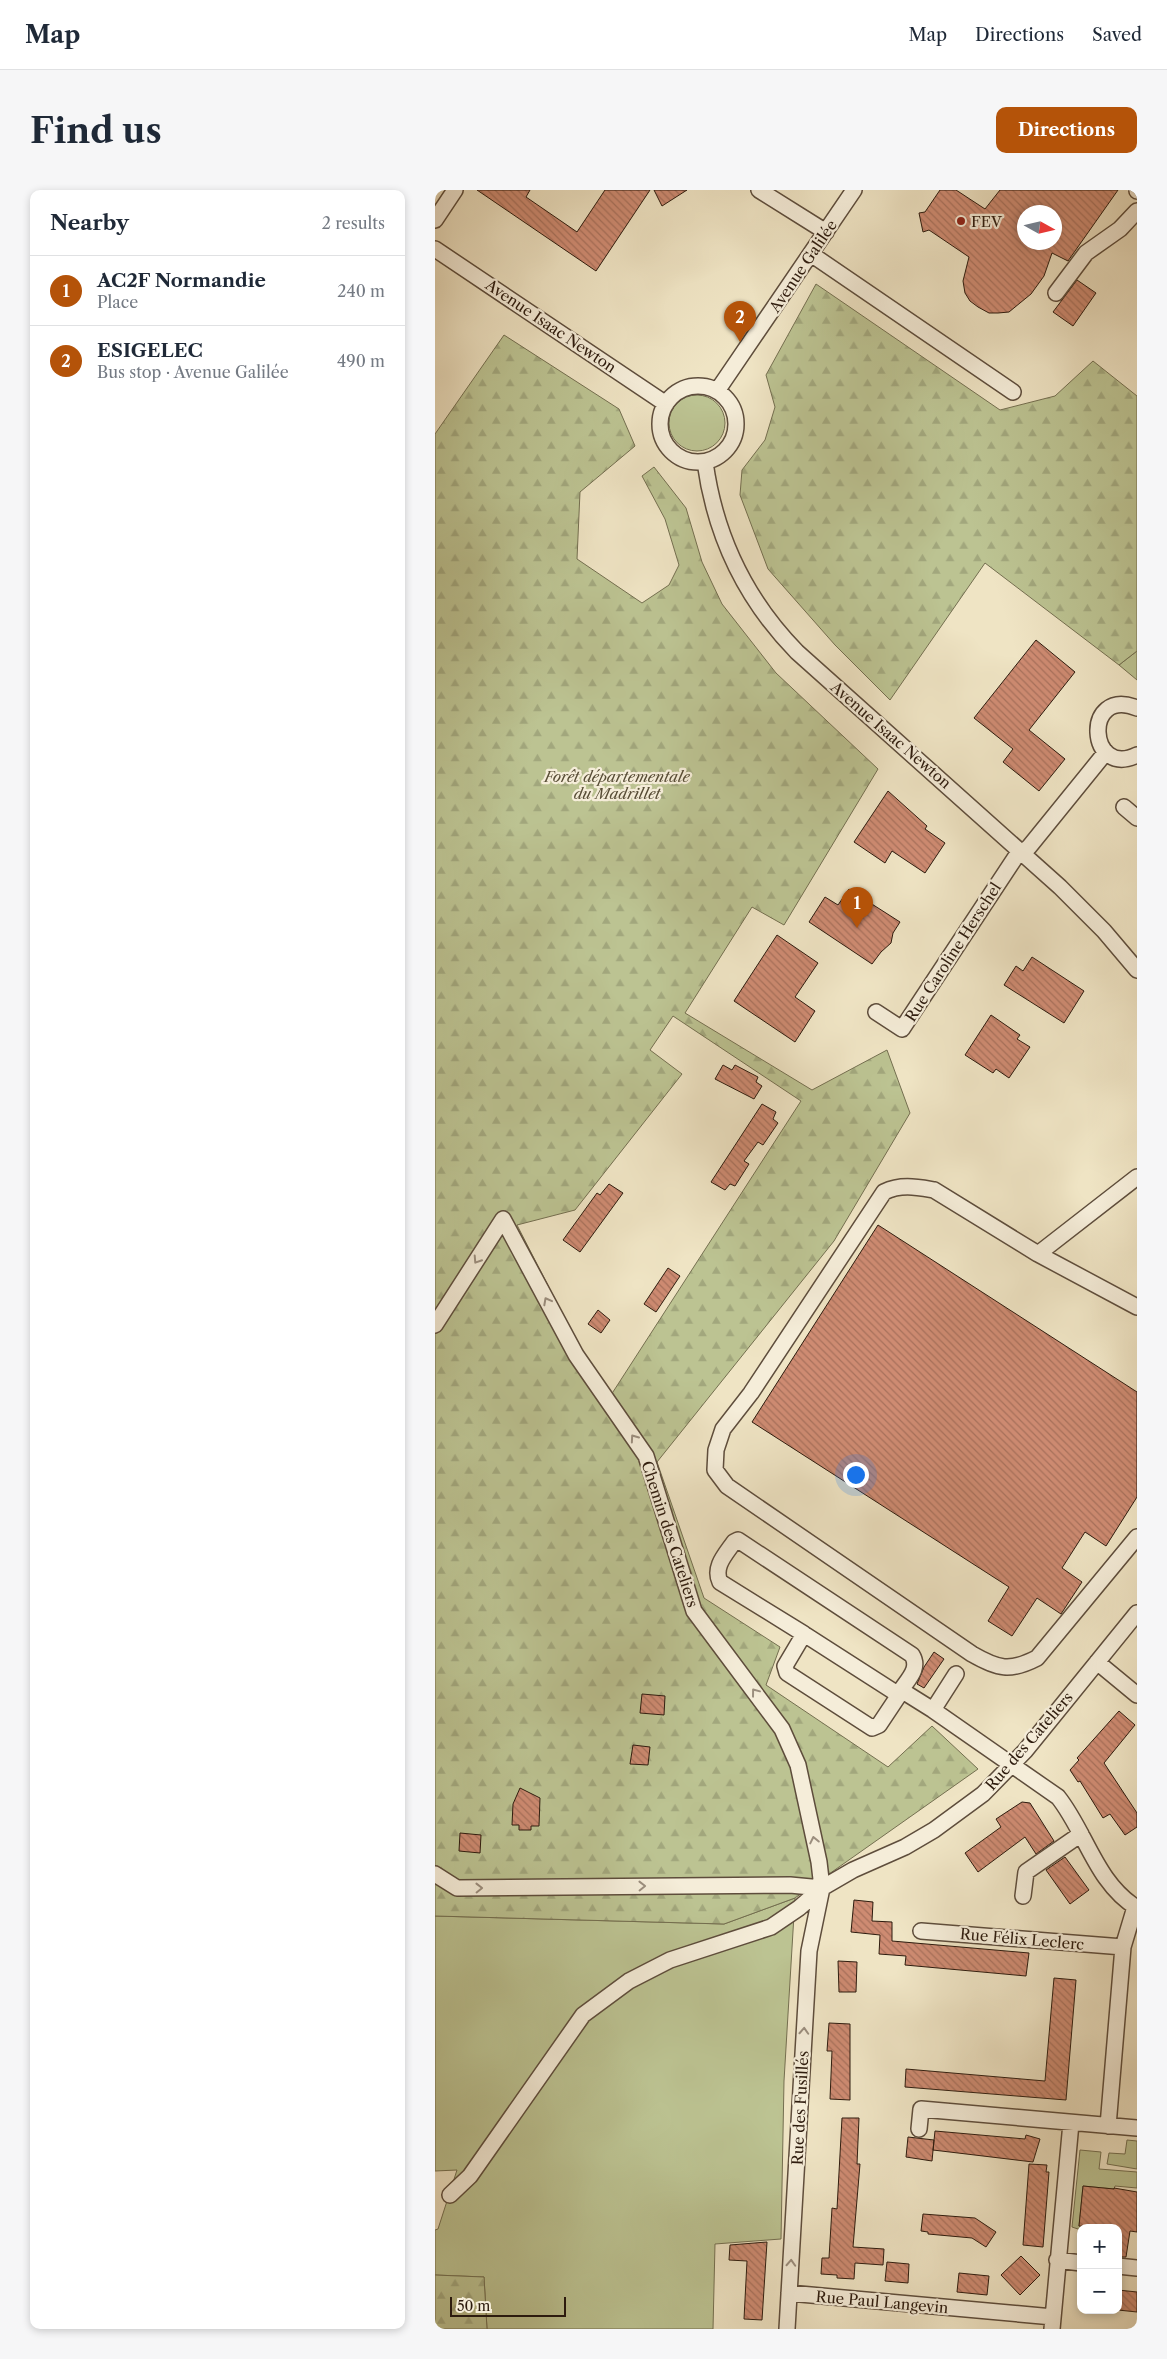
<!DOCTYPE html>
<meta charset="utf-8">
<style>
:root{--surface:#fff;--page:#f6f6f7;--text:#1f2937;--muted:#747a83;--line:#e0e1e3;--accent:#b45309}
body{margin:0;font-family:"Libre Caslon Text",serif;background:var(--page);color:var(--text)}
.controls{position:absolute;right:15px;bottom:15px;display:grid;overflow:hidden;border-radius:10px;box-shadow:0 2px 8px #0003}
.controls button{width:45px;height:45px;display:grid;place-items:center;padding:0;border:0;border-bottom:1px solid var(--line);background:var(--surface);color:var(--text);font:25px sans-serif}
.compass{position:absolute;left:582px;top:15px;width:45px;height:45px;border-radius:50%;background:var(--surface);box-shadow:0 2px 8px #0003;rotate:98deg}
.scale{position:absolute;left:15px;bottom:12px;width:116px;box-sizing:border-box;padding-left:5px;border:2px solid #2d1b0e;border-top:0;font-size:14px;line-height:18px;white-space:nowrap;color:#2d1b0e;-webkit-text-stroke:4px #f5edd9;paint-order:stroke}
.you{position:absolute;left:420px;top:1284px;width:18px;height:18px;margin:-12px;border:4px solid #fff;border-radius:50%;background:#1a73e8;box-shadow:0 0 0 8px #1a73e833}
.badge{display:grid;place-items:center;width:32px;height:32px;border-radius:50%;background:var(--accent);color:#fff;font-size:16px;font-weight:700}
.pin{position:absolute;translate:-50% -41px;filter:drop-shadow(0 1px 2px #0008)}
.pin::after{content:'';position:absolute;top:26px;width:18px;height:15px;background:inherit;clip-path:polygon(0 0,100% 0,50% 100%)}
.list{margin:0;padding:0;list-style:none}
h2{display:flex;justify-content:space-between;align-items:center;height:65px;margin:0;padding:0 20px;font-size:21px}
h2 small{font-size:16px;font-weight:400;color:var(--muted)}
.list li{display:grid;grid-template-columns:32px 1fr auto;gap:15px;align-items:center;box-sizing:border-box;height:70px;padding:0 20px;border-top:1px solid var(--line)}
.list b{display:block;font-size:19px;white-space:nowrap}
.list p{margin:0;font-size:16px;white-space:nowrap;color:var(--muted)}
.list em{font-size:16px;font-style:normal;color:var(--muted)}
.map{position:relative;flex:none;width:702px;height:2139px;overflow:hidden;border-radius:10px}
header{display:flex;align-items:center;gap:30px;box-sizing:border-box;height:70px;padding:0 25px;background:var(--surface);border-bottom:1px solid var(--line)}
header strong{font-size:24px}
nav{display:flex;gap:28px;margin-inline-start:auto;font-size:18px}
.intro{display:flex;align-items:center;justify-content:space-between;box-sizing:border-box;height:120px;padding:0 30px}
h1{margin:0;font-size:35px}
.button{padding:12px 22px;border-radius:10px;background:var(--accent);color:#fff;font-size:18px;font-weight:700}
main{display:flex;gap:30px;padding:0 30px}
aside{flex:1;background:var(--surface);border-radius:10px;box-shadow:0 2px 8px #0003}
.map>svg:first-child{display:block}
.grass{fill:#bcc392;stroke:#746f50}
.forest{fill:url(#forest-firs);stroke:#746f50;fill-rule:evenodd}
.building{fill:url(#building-back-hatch);stroke:#2d1b0e;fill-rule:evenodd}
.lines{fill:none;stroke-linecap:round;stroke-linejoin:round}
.minor-casing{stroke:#5e4d3c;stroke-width:18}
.minor{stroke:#f5edd9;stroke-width:15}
.oneway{stroke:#9b8e7e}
.poi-dot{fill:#8f2418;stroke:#f5edd9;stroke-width:2}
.labels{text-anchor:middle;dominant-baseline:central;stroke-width:4.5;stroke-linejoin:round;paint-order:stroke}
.poi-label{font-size:15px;fill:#2d1b0e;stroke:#f5edd9;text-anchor:start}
.street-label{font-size:15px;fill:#2d1b0e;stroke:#f5edd9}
.park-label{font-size:15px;font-style:italic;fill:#584d36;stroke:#f5edd9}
</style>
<header>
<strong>Map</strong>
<nav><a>Map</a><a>Directions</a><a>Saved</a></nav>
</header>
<div class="intro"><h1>Find us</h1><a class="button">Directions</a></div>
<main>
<aside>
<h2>Nearby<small>2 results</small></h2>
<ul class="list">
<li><span class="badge">1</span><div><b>AC2F Normandie</b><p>Place</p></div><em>240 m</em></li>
<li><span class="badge">2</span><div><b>ESIGELEC</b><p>Bus stop · Avenue Galilée</p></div><em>490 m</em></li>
</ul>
</aside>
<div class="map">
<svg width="702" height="2139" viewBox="0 0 702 2139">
<defs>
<pattern id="forest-firs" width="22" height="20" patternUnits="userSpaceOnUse" patternTransform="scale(1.25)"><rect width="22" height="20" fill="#bcc392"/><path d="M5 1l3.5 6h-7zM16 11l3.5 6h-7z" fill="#a2a77d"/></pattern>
<pattern id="building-back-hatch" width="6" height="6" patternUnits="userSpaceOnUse" patternTransform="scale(1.25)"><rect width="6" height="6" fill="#ce8b72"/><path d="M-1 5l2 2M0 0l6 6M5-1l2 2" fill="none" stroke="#a8715c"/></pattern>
</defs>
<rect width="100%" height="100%" fill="#efe4c4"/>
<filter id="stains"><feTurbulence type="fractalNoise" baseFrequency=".004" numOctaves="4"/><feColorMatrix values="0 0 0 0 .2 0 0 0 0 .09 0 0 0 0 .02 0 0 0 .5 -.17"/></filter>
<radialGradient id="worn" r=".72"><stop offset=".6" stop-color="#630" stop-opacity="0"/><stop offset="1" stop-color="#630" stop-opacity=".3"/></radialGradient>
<path class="grass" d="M234 233a28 28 0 1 1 56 0a28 28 0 1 1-56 0Z
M 702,461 L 702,490 L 684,475 Z
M 360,1708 L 349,1891 L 346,2049 L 280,2054 L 278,2139 L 52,2139 L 49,2087 L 0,2085 L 0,2040 L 3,2039 L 22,1980 L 0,1981 L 0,1726 L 289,1734 Z
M 692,1950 L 702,1951 L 702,1979 L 672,1974 L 674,1963 L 690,1964 Z
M 645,1960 L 666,1962 L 664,1979 L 702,1982 L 702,1998 L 680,1996 L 679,1999 L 648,1996 L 644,2036 L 658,2038 L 646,2038 L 646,2040 L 637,2037 Z"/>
<path class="forest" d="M 381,94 L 565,220 L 620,206 L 658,171 L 702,206 L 702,461 L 684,475 L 550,373 L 455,510 L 400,455 L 333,379 L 305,305 L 307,280 L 330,250 L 340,217 L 331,185 Z
M 69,145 L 184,219 L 200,256 L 145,302 L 142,369 L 207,413 L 234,395 L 244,375 L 230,329 L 207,286 L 219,277 L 251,318 L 267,372 L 287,414 L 341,483 L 443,579 L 349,735 L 317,717 L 250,823 L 377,900 L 452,860 L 475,923 L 399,1051 L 222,1272 L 269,1408 L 345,1457 L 331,1495 L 453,1577 L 497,1536 L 543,1579 L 360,1708 L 289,1734 L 0,1726 L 0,244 ZM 238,826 L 366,911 L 176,1205 L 147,1162 L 82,1035 L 140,1020 L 247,884 L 215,860 Z
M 0,2085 L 49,2087 L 52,2139 L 0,2139 Z"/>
<path class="building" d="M 42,0 L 95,0 L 91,7 L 142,42 L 170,0 L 215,0 L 161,81 Z
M 219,0 L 252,0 L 227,16 Z
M 505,0 L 521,0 L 550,19 L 565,0 L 683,0 L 633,71 L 617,63 L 609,86 L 596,104 L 574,122 L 563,123 L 554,123 L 543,117 L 535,111 L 530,103 L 528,91 L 534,67 L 494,40 L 488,42 L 484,23 L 490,22 ZM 590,22 L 620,22 L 620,52 L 590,52 Z
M 642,90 L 661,103 L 638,136 L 618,122 Z
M 601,450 L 640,482 L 594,540 L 630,569 L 604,601 L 568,572 L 578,559 L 539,528 Z
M 453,601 L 492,636 L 490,639 L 510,653 L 490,683 L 457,661 L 450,673 L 419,652 Z
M 421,698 L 431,705 L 429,709 L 465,732 L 458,743 L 456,753 L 446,762 L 437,774 L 374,732 L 390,707 L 403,715 L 414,699 L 418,702 Z
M 342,745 L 383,773 L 360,807 L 380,821 L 360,852 L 299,811 Z
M 597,767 L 649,801 L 629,833 L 569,795 L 581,776 L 588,781 Z
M 556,825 L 585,845 L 582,849 L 595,857 L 574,888 L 561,879 L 558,883 L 530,865 Z
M 288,875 L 297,880 L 300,875 L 323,887 L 321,892 L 327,896 L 319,909 L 280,889 Z
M 327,914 L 341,922 L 338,929 L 343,933 L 328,955 L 323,952 L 309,971 L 314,974 L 300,996 L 295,994 L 290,1000 L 276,992 Z
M 174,994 L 188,1003 L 145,1062 L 128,1050 L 162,1003 L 165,1005 Z
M 443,1035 L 702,1202 L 702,1307 L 671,1356 L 650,1342 L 627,1378 L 647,1392 L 626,1424 L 602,1408 L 577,1446 L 553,1431 L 574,1397 L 317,1232 Z
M 233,1078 L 245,1086 L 221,1122 L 209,1114 Z
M 163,1120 L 175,1130 L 166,1143 L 153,1134 Z
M 499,1462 L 509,1469 L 489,1498 L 482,1494 L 489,1477 Z
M 207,1504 L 230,1506 L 229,1525 L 205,1523 Z
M 684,1521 L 700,1535 L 669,1573 L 702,1623 L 702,1637 L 690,1645 L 675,1624 L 668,1628 L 645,1591 L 643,1592 L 635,1580 L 644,1570 L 642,1568 Z
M 198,1555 L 215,1557 L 213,1575 L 195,1574 Z
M 85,1598 L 105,1608 L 104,1636 L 96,1636 L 96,1640 L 84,1640 L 84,1635 L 77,1635 L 78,1614 Z
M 587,1612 L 595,1613 L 619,1651 L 601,1664 L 590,1647 L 543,1682 L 530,1663 L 566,1637 L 561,1629 Z
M 25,1643 L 46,1645 L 45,1663 L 24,1661 Z
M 630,1667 L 654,1700 L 635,1714 L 611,1680 Z
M 419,1710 L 438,1712 L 437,1731 L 457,1732 L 457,1751 L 594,1763 L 591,1786 L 470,1775 L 471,1766 L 444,1764 L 445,1745 L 416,1742 Z
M 403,1771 L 422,1772 L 421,1802 L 404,1802 Z
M 619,1788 L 641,1790 L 631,1910 L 470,1897 L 471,1879 L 610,1891 Z
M 394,1833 L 415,1834 L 415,1910 L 395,1909 L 397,1861 L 392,1861 Z
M 407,1928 L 424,1928 L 422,1974 L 425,1974 L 418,2057 L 449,2059 L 448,2075 L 420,2073 L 419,2089 L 402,2088 L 402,2085 L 386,2084 L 387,2068 L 394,2068 L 397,2018 L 402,2019 Z
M 500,1941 L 590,1949 L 591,1945 L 605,1949 L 598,1972 L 498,1960 Z
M 473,1947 L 499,1950 L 497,1971 L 471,1967 Z
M 594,1974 L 612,1975 L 611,1982 L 614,1982 L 608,2057 L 588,2055 Z
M 648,1996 L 679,1999 L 679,1998 L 702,2002 L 702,2042 L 695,2041 L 691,2067 L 683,2067 L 683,2038 L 644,2036 Z
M 488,2024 L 540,2028 L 561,2042 L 551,2057 L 537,2048 L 493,2044 L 493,2042 L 486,2041 Z
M 332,2052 L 327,2130 L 309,2129 L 312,2071 L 294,2070 L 295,2055 Z
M 586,2066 L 605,2085 L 585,2105 L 566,2085 Z
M 452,2072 L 474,2074 L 473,2093 L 450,2091 Z
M 524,2083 L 554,2086 L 552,2105 L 522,2102 Z
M 683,2100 L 702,2102 L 702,2122 L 683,2120 Z"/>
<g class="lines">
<defs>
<path id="minor" d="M 324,0 L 391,42
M 702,0 L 702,1
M 0,30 L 20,0
M 0,59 L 231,214
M 376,64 L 578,202
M 621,103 L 651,63 L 685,39 L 702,21
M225 234a38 38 0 1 1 76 0a38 38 0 1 1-76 0Z
M 282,201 L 419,0
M 270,272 C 280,345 310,409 362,462 L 625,697 L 669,741 L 702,780
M 702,518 C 647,496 653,589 702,565
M 689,617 L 702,628
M 441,822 L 467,839 L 580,668 L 594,657 L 671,562
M 603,1064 L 702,987
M 702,1117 L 603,1064 L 499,1000 C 481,997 466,994 449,1002 L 316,1203 L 288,1239 L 281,1260 L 280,1280 L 292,1296 L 537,1464 C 563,1479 575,1482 602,1468 L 702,1347
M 0,1135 L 68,1029 L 141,1165 L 211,1266 L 259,1421 L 347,1539 L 363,1575 L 384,1672 L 387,1698 L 374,1761 L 352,2139
M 369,1444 L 285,1392 C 278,1377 290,1365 299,1352 L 303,1350 L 477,1465 C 485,1478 474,1488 466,1500
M 662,1472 L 702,1505
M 521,1484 L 498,1520 L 623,1607 C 651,1642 661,1693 702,1718
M 464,1505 L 369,1444 L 350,1476 L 352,1483 L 437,1538 L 444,1535 L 464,1505 L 466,1500 L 498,1520
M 0,1684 L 22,1698 L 355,1695 L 387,1698
M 588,1706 L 591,1682 L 646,1644
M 486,1741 L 688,1757
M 673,1936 L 688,1757 L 700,1717
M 484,1939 L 486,1919 L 702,1938
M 15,2005 L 35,1986 L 148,1825 L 194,1791 L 235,1770 L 336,1737 L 364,1718 L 387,1698 L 418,1680 L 470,1657 L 499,1640 L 548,1604 L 590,1561 L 702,1423
M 622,2070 L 646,2073
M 683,2076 L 702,2078
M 354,2103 L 618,2127
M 617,2139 L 636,1933"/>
</defs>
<use href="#minor" class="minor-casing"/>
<use href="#minor" class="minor"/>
</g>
<defs><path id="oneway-chevron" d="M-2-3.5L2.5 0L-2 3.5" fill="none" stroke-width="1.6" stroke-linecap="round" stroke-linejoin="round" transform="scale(1.25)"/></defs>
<g class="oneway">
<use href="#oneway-chevron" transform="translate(42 1070) rotate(123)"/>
<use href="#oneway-chevron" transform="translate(112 1111) rotate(-118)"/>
<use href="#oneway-chevron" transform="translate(199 1248) rotate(-125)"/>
<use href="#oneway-chevron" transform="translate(320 1502) rotate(-127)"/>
<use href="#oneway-chevron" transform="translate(379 1650) rotate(-102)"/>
<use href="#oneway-chevron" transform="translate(207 1696) rotate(-1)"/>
<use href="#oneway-chevron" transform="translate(44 1698) rotate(-1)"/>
<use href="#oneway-chevron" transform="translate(369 1841) rotate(-87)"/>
<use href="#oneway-chevron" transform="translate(356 2073) rotate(-87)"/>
</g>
<circle class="poi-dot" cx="526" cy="31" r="5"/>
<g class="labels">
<g class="poi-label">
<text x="536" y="31">FEV</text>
</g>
<g class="street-label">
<text transform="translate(368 76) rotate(-56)">Avenue Galilée</text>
<text transform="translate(116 136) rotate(34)">Avenue Isaac Newton</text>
<text transform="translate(456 545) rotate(41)">Avenue Isaac Newton</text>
<text transform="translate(518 762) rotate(-57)">Rue Caroline Herschel</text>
<text transform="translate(235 1344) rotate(72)">Chemin des Cateliers</text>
<text transform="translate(594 1551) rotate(-49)">Rue des Cateliers</text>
<text transform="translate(587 1749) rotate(5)">Rue Félix Leclerc</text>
<text transform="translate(365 1918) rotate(-87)">Rue des Fusillés</text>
<text transform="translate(447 2112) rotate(5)">Rue Paul Langevin</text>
</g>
<g class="park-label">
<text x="182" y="586">Forêt départementale<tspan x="182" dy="17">du Madrillet</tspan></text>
</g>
</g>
<rect width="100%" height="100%" filter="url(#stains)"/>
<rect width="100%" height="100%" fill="url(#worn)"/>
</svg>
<div class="controls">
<button>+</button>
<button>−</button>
</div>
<svg class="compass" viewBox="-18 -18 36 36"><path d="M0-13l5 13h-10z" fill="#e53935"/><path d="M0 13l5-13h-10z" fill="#747a83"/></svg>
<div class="scale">50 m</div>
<div class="you"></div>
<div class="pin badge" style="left:422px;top:738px">1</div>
<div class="pin badge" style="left:305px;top:152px">2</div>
</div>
</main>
